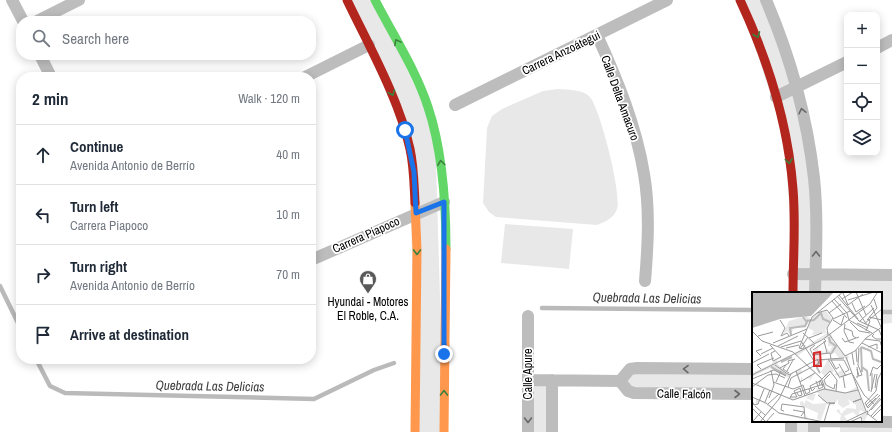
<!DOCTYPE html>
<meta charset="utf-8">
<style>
:root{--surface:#fff;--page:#f2f2f3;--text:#1f2937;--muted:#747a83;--line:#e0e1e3}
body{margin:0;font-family:"Archivo Narrow",sans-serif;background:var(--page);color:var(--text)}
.controls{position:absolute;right:12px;top:12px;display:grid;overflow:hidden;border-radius:8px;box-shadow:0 2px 10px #0003}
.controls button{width:36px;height:36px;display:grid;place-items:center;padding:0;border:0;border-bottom:1px solid var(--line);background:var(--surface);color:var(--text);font:20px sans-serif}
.stop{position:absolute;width:12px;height:12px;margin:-9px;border:3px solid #1a73e8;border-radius:50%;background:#fff}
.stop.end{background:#1a73e8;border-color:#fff;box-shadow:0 1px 4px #0008}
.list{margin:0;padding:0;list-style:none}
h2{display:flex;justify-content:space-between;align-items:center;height:52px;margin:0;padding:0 16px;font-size:17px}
h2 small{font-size:13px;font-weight:400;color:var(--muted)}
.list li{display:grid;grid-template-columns:26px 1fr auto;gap:12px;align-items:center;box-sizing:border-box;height:60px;padding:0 16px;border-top:1px solid var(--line)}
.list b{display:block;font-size:15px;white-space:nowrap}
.list p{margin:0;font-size:13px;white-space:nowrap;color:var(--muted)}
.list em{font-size:13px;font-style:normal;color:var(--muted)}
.icon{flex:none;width:22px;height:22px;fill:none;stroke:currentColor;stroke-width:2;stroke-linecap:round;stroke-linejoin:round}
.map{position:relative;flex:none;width:892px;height:432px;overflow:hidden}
.search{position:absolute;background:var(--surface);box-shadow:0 2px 10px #0003;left:16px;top:16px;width:300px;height:44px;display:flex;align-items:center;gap:10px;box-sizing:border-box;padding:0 14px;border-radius:16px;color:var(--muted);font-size:15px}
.panel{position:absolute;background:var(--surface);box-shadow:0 2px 10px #0003;left:16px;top:72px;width:300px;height:292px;border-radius:16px}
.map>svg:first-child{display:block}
.green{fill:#e8e8e8}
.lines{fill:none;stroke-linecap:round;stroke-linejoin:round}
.stream{stroke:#bababa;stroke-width:4.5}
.street{stroke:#bdbdbd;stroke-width:12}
.fast{stroke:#63d668;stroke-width:9}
.slow{stroke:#ff974d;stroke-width:9}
.jam{stroke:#b3261e;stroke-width:9}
.oneway{stroke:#3b803e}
.oneway2{stroke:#686868}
.route{stroke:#1a73e8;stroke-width:5}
.labels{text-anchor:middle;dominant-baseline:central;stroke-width:3.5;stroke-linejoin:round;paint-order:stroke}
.street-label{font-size:12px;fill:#000;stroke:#fff}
.poi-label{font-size:12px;fill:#000;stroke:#fff}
.water-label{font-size:13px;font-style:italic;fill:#3e3e3e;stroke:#fff}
.inset-river{fill:none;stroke:#bababa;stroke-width:2}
.inset-road{fill:none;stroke:#999;stroke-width:1}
.view{fill:#d62828;fill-opacity:0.15;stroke:#d62828;stroke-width:2}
.inset-edge{fill:none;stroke:#000;stroke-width:2}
</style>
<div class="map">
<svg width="892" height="432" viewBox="0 0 892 432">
<rect width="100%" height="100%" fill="#fff"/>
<path class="green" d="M 347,0 L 375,0 L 435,130 L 444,432 L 415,432 L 410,148 Z
M 740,0 L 766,0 L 810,150 L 816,274 L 892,275 L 892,323 L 881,324 L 881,293 L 793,293 L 786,142 Z
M 558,89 C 568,90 583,89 590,97 C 600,109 622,193 617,209 C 614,218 605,222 597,225 L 496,217 L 489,212 L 483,203 L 487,128 L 492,116 L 502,109 L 543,91 Z
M 505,224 L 573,229 L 569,269 L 501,263 Z
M 753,369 L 753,394 L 634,393 L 624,374 Z
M 528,380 L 552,380 L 552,432 L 528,432 Z
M 791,421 L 814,421 L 814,432 L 791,432 Z
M 840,421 L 892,422 L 892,432 L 840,432 Z"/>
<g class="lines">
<path class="stream" d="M 0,286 L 21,329
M 542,308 L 753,310
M 881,312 L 892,312
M 36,359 L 50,386 L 65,393 L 314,399 L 374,370 L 394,363"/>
<path class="street" d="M 12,0 L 23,21
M 766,0 C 790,56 807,117 814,178 C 818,216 816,255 815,293
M 37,21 L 79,0
M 597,35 C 617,79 636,125 644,174 C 650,209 648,245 645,281
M 877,48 L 892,40
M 40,55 L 51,77
M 305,77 L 369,45
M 776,97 L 847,62
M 455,105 L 667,0
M 311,260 L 444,202
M 793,274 L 892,275
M 528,380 L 620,381
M 620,381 L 628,391 L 634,393 L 753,394
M 620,381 L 630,369 L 637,368 L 753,369
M 528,432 L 528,316
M 552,432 L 552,380
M 791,432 L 791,421
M 814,432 L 814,421 L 892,422"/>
<path class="fast" d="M 375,0 C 393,35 416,70 428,107 C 442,149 446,204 446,249"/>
<path class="slow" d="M 415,432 L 417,250 L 415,203
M 444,432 L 446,249"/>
<path class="jam" d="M 347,0 C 369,46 399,99 410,149 C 414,167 414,185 415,203
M 740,0 C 768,60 788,123 793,189 C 796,224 793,259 793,293"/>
</g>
<defs><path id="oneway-chevron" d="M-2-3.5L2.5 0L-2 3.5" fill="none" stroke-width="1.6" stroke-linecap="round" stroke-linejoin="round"/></defs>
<g class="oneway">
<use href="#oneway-chevron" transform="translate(757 35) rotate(68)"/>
<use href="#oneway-chevron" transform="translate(397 42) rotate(-118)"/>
<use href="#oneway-chevron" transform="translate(392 93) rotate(67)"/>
<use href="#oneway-chevron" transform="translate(789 161) rotate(82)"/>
<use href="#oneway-chevron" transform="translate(441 163) rotate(-97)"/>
<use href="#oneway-chevron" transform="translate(417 252) rotate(90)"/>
<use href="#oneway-chevron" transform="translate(444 393) rotate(-89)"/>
</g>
<g class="oneway2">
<use href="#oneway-chevron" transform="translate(802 111) rotate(-103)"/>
<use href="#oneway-chevron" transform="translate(816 254) rotate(-90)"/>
<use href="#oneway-chevron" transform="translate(686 369) rotate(-179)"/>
<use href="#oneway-chevron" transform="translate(737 394)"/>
<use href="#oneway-chevron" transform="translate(528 420) rotate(90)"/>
</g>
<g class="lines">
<path class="route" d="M 405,130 L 414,172 L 416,213 L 444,202 L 444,354"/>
</g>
<defs>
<symbol id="shop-pin" viewBox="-11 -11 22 30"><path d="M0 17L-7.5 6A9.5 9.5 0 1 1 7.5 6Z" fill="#595959" stroke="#fff"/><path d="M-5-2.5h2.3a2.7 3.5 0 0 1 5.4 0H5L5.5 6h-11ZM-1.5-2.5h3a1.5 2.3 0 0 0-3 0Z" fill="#fff"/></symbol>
</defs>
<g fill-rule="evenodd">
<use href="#shop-pin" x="358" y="269" width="20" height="27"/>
</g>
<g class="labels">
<g class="street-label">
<text transform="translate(561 53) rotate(-26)">Carrera Anzoátegui</text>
<text transform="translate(620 98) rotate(70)">Calle Delta Amacuro</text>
<text transform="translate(366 235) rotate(-24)">Carrera Piapoco</text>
<text transform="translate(528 374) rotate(-90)">Calle Apure</text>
<text transform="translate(684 394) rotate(1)">Calle Falcón</text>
</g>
<g class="poi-label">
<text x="368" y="302">Hyundai - Motores<tspan x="368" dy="14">El Roble, C.A.</tspan></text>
</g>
<g class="water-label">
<text transform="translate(647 298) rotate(1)">Quebrada Las Delicias</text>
<text transform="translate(210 386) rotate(1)">Quebrada Las Delicias</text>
</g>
</g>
<g transform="translate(752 292)">
<rect width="130" height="130" fill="#fff"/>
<path d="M 74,19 L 80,27 L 73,38 L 75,41 L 75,37 L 76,35 L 75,40 L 79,41 L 81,49 L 93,63 L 97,64 L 95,69 L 113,118 L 117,120 L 112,130 L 109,125 L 98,130 L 88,129 L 89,123 L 84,119 L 87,117 L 89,122 L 95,116 L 104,117 L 104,113 L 96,107 L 98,112 L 91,116 L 86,112 L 86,107 L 81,114 L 80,111 L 78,112 L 77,112 L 78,111 L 78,109 L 77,111 L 71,109 L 65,100 L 60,102 L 64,102 L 61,109 L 54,106 L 57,103 L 42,108 L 29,103 L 20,116 L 26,121 L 53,126 L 56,124 L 55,127 L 71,130 L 60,129 L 27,122 L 20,117 L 7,130 L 19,116 L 8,109 L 5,113 L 2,113 L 0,111 L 0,109 L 4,113 L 4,107 L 0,105 L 7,108 L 12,96 L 0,90 L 7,93 L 4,91 L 7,89 L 7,93 L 29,102 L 36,86 L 24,76 L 20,78 L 20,75 L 0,85 L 0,81 L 20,72 L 21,69 L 24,67 L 26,70 L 41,63 L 25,71 L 33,80 L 39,81 L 54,73 L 43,62 L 75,41 L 60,43 L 62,39 L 56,36 L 58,28 L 53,36 L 47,34 L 41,37 L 39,43 L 35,39 L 31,42 L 37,29 L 54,24 L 59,27 L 64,21 ZM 72,46 L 76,47 L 76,54 L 80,54 L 78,59 L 75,57 L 73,61 L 72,58 L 71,61 L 70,58 L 68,61 L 68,58 L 67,61 L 66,56 L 68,55 L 67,54 L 61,59 L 66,61 L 59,64 L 55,57 ZM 55,57 L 62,69 L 69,67 L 70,70 L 76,67 L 69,80 L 74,86 L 78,79 L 79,82 L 82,79 L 77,71 L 78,67 L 93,66 L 100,81 L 94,83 L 91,77 L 82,83 L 91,84 L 85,87 L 100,82 L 104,95 L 94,101 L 74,96 L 72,88 L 68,86 L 70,84 L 68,85 L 45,64 ZM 78,61 L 83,61 L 87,66 L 62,68 L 59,64 ZM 54,73 L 62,81 L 51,88 L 49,84 L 49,89 L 47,85 L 48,90 L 57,86 L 58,88 L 63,81 L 69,87 L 72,96 L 68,98 L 64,96 L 65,99 L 43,107 L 29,103 L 37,84 L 43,79 L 45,84 L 50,81 L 49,76 ZM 13,96 L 29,103 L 20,116 L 8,108 ZM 108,118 L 112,120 L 108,125 L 102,128 L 96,129 L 92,124 L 101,120 L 106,125 ZM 54,108 L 61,112 L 75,111 L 69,128 L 65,127 L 66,121 L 48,113 L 48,110 L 51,109 L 52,112 Z" fill="#e8e8e8" fill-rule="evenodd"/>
<path d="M 4,0 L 82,0 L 59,24 L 28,27 L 0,36 L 0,2 Z" fill="#bababa"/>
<path class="inset-river" d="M 51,25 L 54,29 L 62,28 L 69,21 L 71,27 L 78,30M 39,43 L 38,36 L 53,34 L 56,28M 77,45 L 78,50 L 84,54 L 79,62M 109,55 L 110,80M 109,55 L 119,59 L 121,67 L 129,70M 68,68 L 65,76 L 68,81M 29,70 L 40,65M 19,75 L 34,83M 110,75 L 115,79 L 117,99"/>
<path class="inset-road" d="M 104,0 L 114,23M 91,1 L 96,13M 87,3 L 106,27M 85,4 L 107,29 L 127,38 L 130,45M 82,7 L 95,21 L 97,28 L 120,41M 90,7 L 101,0M 96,8 L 122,0M 80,9 L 95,26M 100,11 L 104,20 L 113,14M 96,13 L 111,2M 119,13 L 129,35M 65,21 L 75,18 L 81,26 L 75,36 L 76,43M 77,21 L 89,12M 107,21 L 115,33M 117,25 L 130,28M 81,27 L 98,19M 28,28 L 33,36 L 29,44 L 35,41 L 37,44M 81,28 L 89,33 L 92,24M 115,28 L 125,16 L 122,7M 108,29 L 122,16M 98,30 L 107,39 L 118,41M 105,31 L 116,36M 93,32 L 92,39 L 97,50 L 102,51M 112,32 L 130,17M 92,36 L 100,39 L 101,44 L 104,46M 0,39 L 10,49 L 41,60 L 69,86 L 73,97M 114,39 L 118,29 L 116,27M 51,41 L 62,51M 77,42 L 93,64M 122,42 L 120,44 L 124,47 L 130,47M 6,44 L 21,40M 57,46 L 70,41M 90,46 L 93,50 L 107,45M 113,47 L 128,49 L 129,53M 72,49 L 75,61M 21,51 L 55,37M 110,51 L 130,61M 18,53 L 29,65M 53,53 L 51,57 L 47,56 L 60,25 L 91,0M 63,53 L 58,57 L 63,67M 26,54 L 46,44M 29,55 L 49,49 L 62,69M 116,55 L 125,52 L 125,57M 34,56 L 47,53M 48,57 L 56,45M 61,58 L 74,49 L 72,47M 104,58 L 105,70M 23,59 L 19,61 L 21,69 L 29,65M 100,61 L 102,73M 9,62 L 21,56M 60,63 L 78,61 L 79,67M 9,64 L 4,59 L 10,57M 93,64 L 103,59 L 114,46 L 130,35M 94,65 L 114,119M 76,67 L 88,86M 78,68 L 92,68 L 97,78 L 93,80M 79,68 L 84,77 L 87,75M 0,71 L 17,62M 87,72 L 94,84M 23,73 L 37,83 L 64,68 L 92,66M 34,73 L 31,77 L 37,81M 28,76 L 37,71 L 36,69 L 43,67M 58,76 L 67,71 L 65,67M 9,77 L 5,73 L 22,66M 105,77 L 107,84 L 110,83 L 106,73 L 107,56M 35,79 L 41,68M 44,79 L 53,104M 78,79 L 85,88 L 84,99M 120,81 L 120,97M 78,82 L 72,88 L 74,93 L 82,97 L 83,92M 0,83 L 70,48 L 118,12 L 125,1M 101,83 L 112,103 L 123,113M 91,84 L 93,96M 118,84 L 121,75 L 125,77 L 129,73M 88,85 L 100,81M 104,85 L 106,85 L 105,75M 0,87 L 22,78 L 34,84M 64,89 L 67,97 L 71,95 L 68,88M 21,90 L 41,97 L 49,94M 24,90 L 29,79M 48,90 L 63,81M 0,91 L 41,108 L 72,97 L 93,101 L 106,98M 68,93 L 67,90 L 78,79M 49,94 L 51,93 L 54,102 L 58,100 L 57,97M 0,95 L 16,83 L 24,82 L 33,86M 36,95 L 39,86 L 58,76M 63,96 L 60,99 L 58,94 L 68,89M 123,96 L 125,82M 119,100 L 123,82M 66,103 L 75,111M 128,103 L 116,116 L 113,111 L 124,99 L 126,87 L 130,79M 0,105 L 14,111 L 27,121 L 72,130M 38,105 L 45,105 L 42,99 L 48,96 L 50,103 L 47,104 L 45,101M 17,106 L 22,93 L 19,78M 38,106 L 40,102 L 72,92M 109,107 L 101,110 L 109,107M 0,109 L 2,113 L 6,112 L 12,97M 13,110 L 18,98M 75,111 L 83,111 L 77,112M 16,112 L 27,102M 114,113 L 126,102M 3,114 L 13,123M 115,115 L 124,106M 1,117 L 14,130M 41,118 L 52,120 L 49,124M 119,118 L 130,106M 32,119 L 29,118 L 30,112 L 52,115 L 53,126M 117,119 L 128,106M 116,122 L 126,130M 119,124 L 130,112M 120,126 L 130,116M 1,129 L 9,120M 8,130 L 27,107 L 39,82M 14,130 L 22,121M 72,130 L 78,110M 93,130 L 116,119 L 115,123M 98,130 L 109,125 L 110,130"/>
<path class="view" d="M 68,60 L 69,74 L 62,74 L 62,61 Z"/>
<rect width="130" height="130" class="inset-edge"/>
</g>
</svg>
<div class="controls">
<button>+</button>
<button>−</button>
<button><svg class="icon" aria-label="locate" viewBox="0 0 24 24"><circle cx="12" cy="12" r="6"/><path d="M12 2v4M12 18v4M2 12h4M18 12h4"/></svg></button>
<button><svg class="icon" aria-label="layers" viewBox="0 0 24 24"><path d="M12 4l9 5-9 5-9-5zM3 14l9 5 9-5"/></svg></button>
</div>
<div class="stop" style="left:405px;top:130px"></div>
<div class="stop end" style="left:444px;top:354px"></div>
<div class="search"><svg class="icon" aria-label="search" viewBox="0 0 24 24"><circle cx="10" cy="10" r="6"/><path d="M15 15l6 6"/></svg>Search here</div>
<section class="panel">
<h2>2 min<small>Walk · 120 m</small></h2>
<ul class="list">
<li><svg class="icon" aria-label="ahead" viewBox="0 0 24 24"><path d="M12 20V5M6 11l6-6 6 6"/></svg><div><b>Continue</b><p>Avenida Antonio de Berrío</p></div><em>40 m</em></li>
<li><svg class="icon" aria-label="left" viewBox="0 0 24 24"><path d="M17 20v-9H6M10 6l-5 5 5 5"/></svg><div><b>Turn left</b><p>Carrera Piapoco</p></div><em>10 m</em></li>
<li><svg class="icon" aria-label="right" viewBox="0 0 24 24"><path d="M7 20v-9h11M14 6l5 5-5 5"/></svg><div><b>Turn right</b><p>Avenida Antonio de Berrío</p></div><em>70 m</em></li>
<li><svg class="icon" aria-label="arrive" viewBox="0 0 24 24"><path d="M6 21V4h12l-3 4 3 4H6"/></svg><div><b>Arrive at destination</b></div></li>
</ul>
</section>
</div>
